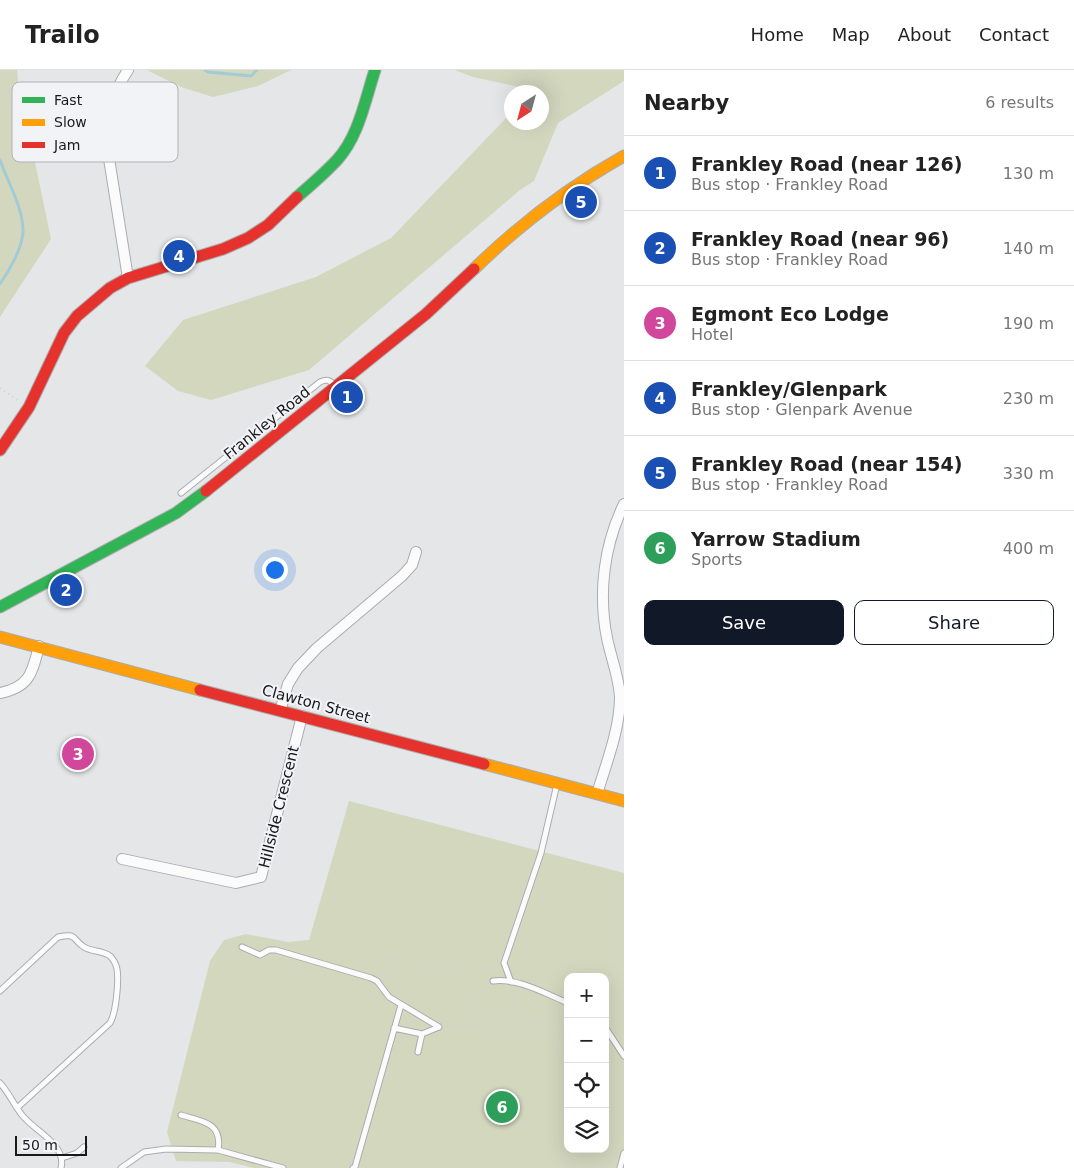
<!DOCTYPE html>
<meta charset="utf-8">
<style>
:root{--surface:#fff;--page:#f2f2f2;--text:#222;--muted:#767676;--line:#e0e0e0;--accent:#111827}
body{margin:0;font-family:"DejaVu Sans",sans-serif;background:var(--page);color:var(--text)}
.controls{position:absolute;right:15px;bottom:15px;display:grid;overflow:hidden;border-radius:10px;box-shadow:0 5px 20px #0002}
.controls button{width:45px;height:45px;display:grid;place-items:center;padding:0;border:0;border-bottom:1px solid var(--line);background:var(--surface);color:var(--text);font:25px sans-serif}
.compass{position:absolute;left:504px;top:15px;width:45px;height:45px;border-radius:50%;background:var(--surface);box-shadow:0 5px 20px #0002;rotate:216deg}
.scale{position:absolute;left:15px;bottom:12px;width:72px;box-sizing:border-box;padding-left:5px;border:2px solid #19191a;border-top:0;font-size:14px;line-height:18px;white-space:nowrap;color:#19191a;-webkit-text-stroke:4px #f1f3f6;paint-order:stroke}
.you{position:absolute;left:274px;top:499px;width:18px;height:18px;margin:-12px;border:4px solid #fff;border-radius:50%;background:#1a73e8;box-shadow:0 0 0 8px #1a73e833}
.badge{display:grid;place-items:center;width:32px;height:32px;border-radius:50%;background:var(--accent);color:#fff;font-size:16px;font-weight:700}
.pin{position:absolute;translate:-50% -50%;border:2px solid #fff;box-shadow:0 1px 5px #0006}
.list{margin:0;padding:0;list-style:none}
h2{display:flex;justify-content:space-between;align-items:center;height:65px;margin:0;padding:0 20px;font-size:21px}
h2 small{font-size:16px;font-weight:400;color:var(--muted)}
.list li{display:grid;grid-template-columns:32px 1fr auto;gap:15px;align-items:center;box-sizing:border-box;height:75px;padding:0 20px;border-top:1px solid var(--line)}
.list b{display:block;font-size:19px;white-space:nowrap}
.list p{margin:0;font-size:16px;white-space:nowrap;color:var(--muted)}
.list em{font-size:16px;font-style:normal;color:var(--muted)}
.actions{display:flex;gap:10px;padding:15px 20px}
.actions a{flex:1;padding:11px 0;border:1px solid var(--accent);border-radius:10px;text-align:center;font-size:18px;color:var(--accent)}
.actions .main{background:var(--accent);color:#fff}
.icon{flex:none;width:28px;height:28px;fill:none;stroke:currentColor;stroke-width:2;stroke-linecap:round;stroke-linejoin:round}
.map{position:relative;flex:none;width:624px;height:1098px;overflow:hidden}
header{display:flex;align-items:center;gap:30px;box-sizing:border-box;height:70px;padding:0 25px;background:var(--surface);border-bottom:1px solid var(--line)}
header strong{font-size:24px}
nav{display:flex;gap:28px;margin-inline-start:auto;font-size:18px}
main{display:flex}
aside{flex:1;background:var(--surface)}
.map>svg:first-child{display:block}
.green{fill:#d3d7be;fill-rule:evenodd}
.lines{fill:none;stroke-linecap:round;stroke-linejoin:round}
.stream{stroke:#a3cbd6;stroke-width:3}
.lane-casing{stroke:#abacae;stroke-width:7}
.street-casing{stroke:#abacae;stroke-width:12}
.fast-casing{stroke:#abacae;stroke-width:13}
.slow-casing{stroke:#abacae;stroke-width:13}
.jam-casing{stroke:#abacae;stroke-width:13}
.path{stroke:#d1d1d2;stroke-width:2;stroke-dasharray:1 4;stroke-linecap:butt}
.lane{stroke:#fbfbfc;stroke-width:5}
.street{stroke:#fbfbfc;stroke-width:10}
.fast{stroke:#30b455;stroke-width:11}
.slow{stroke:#ff9f0a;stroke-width:11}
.jam{stroke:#e5322d;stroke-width:11}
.labels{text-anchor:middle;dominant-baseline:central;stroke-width:4;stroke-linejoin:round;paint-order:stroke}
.street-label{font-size:15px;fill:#19191a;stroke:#f1f3f6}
.key{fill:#f1f3f6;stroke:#b0b2b4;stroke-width:1}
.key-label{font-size:14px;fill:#19191a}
</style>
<header>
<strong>Trailo</strong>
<nav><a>Home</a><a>Map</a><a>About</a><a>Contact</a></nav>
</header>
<main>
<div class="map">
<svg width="624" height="1098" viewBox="0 0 624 1098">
<rect width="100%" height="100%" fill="#e5e6e8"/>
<path class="green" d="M 0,0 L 17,0 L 18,11 L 51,169 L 0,247 Z
M 147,0 L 291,0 L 258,16 L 213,27 L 181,17 Z
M 455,0 L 624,0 L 624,11 L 558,53 L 534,111 L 520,120 L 309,300 L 211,330 L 178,321 L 145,296 L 183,250 L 316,207 L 391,168 L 511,43 L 512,52 L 542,52 L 542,22 L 531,22 L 533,20 L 473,7 Z
M 349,731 L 624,803 L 624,1098 L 254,1098 L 229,1092 L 176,1091 L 167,1062 L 210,891 L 224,870 L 246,864 L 288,872 L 309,870 ZM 568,907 L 605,907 L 605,1079 L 568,1079 Z"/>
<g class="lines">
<path class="stream" d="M 205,0 L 208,2 L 251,6 L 257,0
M 0,90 C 8,113 23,137 23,161 C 23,177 9,201 0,214"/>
<defs>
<path id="lane" d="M 181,423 L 320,312 C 327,309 330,310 334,315
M 242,877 L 260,885 L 269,880 L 276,880 L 371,908 L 377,911 L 389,927 L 439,957
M 493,911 C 519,908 544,923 568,933
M 511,912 L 504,893 L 541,783 L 557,714
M 0,921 L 58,867 C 79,863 71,869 84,877 C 92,882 102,880 110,886 C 114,890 116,894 117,899 C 119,912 116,943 110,953 L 17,1038
M 605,957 L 624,986
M 394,958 L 422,964
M 418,982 L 422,964 L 439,957
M 0,1013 C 9,1023 14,1035 22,1045 C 34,1061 67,1074 61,1098
M 181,1045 C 201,1051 223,1052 218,1080
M 62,1088 L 77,1083 L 84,1077
M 121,1098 L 144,1082 L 166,1079 L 218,1080 L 283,1098
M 353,1098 L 355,1097 L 401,935
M 620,1098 L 624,1083"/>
<path id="street" d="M 128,208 L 107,76 C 107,48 112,24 128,0
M 0,623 C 30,617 32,603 39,576
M 280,641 L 288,614 L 298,598 L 317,578 L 402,506 L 412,495 L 416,482
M 597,724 C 606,694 620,659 620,627 C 619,607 611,588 607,568 C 598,523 604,475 624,434
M 122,789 L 236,813 L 261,807 L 302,646"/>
<path id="fast" d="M 297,127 C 311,115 325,103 337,90 C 359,66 365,30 375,0
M 0,537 L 176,443 L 206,421"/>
<path id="slow" d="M 474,199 C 519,155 569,117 624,86
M 0,567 L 200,620
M 484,694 L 624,731"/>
<path id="jam" d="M 0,380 L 29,337 L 64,263 L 77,246 L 110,218 L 128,208 L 223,179 L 248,168 L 268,155 L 297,127
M 206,421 L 426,244 L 474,199
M 200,620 L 484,694"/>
</defs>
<use href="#lane" class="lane-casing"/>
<use href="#street" class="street-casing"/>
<use href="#fast" class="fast-casing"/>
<use href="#slow" class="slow-casing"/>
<use href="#jam" class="jam-casing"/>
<path class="path" d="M 170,0 L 175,2 L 178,0
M 0,227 L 7,222 L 34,151 L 14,70 L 6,0
M 0,318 L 19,331
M 384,908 L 391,902 L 393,898 L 387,889 L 388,887 L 437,895 L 485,899 L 497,895
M 475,929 L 478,936 C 494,942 511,947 527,951 C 541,955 556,956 568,966
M 466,954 L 475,929 L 485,922 L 489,916
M 446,957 C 453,957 458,954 465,954 C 475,953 532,967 542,972 C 551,976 561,982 568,989
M 489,958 L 494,941
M 507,962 L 516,920
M 522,966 L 527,952
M 540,970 L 550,933
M 554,978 L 568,949"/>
<use href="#lane" class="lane"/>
<use href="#street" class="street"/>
<use href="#fast" class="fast"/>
<use href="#slow" class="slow"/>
<use href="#jam" class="jam"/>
</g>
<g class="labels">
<g class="street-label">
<text transform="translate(267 353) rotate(-39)">Frankley Road</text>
<text transform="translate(316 634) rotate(15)">Clawton Street</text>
<text transform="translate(279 737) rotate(-76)">Hillside Crescent</text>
</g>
</g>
<rect x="12" y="12" width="166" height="80" rx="8" class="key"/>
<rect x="22" y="27" width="23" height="6" fill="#30b455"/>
<rect x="22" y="49" width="23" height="7" fill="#ff9f0a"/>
<rect x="22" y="72" width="23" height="6" fill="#e5322d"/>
<g class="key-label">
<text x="54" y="35">Fast</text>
<text x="54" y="57">Slow</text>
<text x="54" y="80">Jam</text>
</g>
</svg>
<div class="controls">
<button>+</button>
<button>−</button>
<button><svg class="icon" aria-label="locate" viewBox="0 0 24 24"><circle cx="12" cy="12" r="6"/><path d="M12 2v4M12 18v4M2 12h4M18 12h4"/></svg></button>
<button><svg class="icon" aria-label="layers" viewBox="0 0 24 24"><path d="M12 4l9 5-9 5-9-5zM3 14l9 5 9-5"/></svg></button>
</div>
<svg class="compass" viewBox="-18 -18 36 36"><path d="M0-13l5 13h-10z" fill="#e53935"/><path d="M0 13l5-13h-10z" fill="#767676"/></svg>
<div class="scale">50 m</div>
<div class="you"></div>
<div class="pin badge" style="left:347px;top:327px;background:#1a4fb4">1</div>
<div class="pin badge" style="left:66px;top:520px;background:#1a4fb4">2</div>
<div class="pin badge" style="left:78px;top:684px;background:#d1479c">3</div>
<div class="pin badge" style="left:179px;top:186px;background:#1a4fb4">4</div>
<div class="pin badge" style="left:581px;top:132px;background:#1a4fb4">5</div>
<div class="pin badge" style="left:502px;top:1037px;background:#2e9e5b">6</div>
</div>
<aside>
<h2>Nearby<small>6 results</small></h2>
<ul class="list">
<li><span class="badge" style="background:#1a4fb4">1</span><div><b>Frankley Road (near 126)</b><p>Bus stop · Frankley Road</p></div><em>130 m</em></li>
<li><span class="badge" style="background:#1a4fb4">2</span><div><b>Frankley Road (near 96)</b><p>Bus stop · Frankley Road</p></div><em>140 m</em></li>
<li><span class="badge" style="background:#d1479c">3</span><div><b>Egmont Eco Lodge</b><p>Hotel</p></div><em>190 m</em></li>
<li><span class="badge" style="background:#1a4fb4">4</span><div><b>Frankley/Glenpark</b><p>Bus stop · Glenpark Avenue</p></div><em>230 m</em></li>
<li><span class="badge" style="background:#1a4fb4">5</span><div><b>Frankley Road (near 154)</b><p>Bus stop · Frankley Road</p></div><em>330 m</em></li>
<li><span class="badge" style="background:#2e9e5b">6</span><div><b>Yarrow Stadium</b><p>Sports</p></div><em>400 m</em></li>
</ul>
<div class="actions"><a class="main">Save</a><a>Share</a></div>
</aside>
</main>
